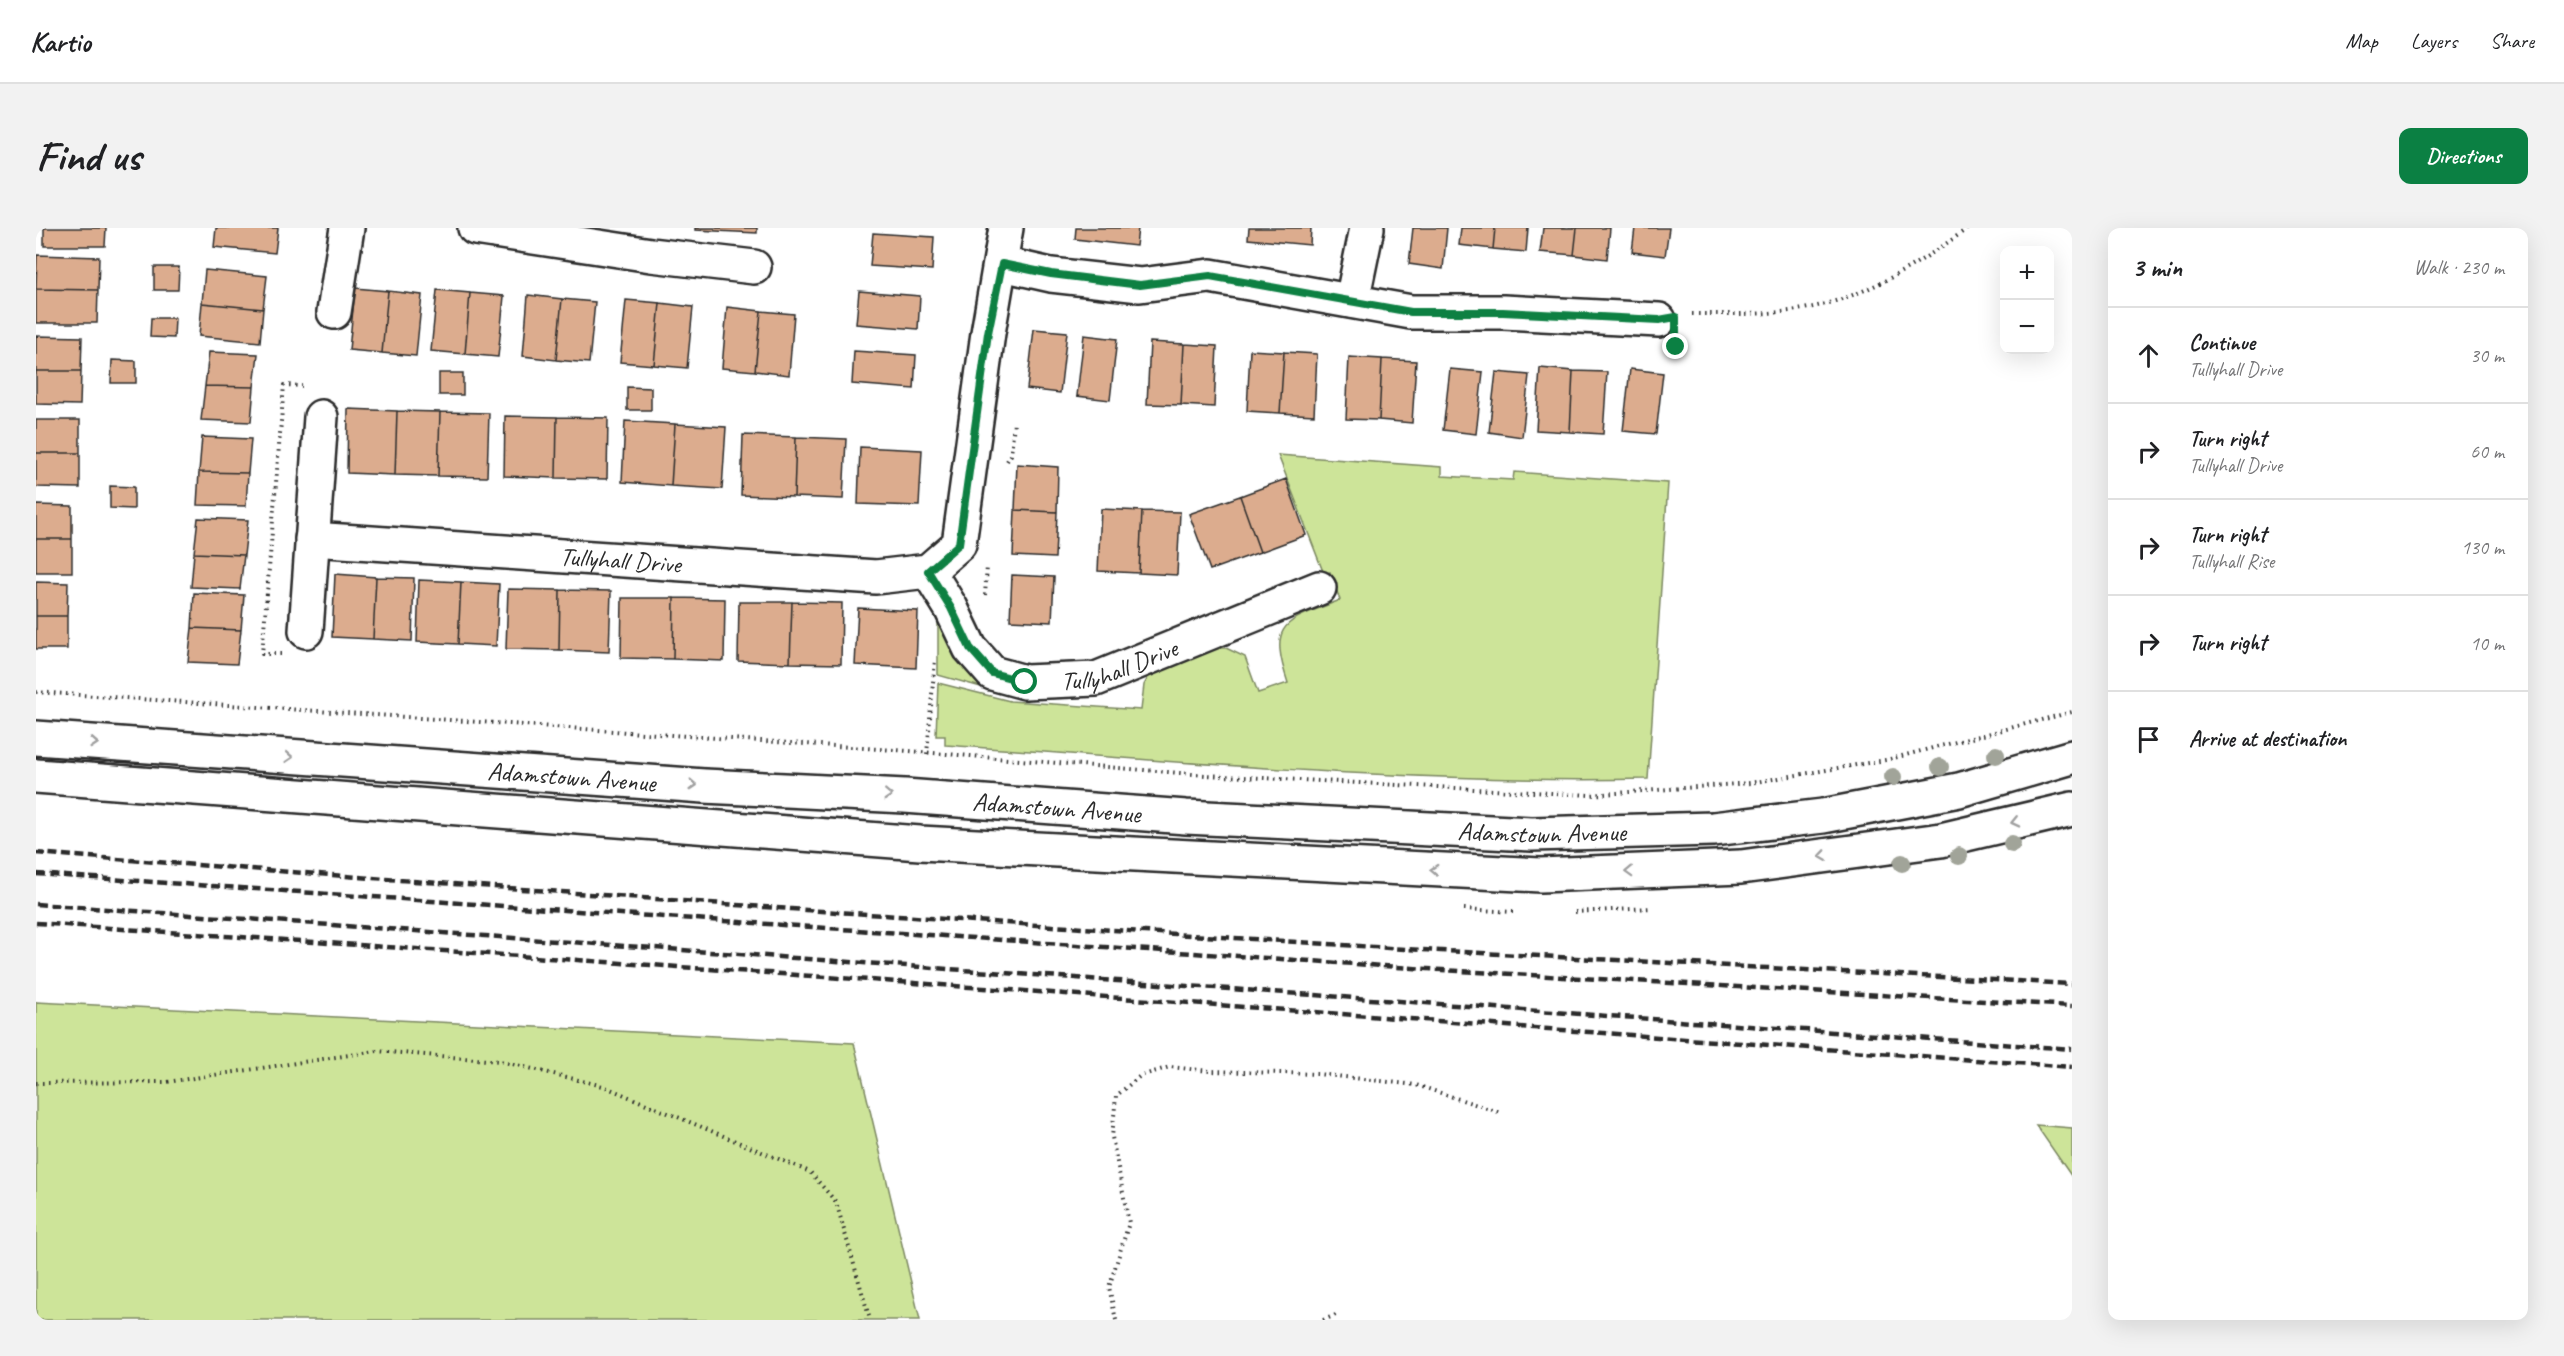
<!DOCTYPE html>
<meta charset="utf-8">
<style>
:root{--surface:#fff;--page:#f2f2f2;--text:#202124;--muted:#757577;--line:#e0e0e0;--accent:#0b8043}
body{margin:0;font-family:Caveat,sans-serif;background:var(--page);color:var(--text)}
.controls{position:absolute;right:18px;top:18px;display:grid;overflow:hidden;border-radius:12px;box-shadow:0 6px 24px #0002}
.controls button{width:54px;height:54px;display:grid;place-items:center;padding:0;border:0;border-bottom:2px solid var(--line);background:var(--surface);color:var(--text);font:30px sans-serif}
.stop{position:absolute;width:18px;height:18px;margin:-14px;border:4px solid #0b8043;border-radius:50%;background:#fff}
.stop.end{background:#0b8043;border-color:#fff;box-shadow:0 2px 6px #0008}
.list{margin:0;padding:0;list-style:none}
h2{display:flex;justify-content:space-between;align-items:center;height:78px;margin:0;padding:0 24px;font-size:26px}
h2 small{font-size:20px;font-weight:400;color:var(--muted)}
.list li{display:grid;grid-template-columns:39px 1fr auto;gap:18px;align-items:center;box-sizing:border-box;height:96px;padding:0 24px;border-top:2px solid var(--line)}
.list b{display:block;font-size:22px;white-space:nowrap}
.list p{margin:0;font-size:20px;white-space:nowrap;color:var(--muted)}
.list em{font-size:20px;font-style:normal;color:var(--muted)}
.icon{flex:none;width:33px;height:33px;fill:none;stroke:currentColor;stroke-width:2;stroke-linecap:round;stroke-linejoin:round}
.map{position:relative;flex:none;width:2036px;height:1092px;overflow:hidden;border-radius:12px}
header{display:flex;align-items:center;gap:36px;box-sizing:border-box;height:84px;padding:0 30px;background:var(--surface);border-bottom:2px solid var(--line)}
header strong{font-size:28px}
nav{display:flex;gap:33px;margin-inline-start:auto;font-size:21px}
.intro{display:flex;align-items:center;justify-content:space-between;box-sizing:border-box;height:144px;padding:0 36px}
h1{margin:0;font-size:42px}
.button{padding:15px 27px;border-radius:12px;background:var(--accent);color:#fff;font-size:21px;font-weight:700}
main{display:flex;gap:36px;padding:0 36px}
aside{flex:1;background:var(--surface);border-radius:12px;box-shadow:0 6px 24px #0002}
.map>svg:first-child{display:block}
.green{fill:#cde499;stroke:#7c8862;stroke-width:1.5}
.building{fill:#dcac8e;stroke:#2b2b2b;stroke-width:1.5}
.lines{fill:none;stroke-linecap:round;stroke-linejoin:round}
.minor-casing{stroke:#2b2b2b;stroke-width:38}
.path{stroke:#2b2b2b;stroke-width:4;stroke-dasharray:1.5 4.5;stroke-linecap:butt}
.minor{stroke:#fff;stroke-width:33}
.rail{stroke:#2b2b2b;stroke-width:4.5;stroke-dasharray:9 4.5;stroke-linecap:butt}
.tree{fill:#a1a499}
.oneway{stroke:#a0a0a0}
.route{stroke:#0b8043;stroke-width:8}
.labels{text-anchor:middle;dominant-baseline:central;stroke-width:5;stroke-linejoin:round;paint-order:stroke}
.street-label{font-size:26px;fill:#2b2b2b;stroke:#fff}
</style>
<header>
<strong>Kartio</strong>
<nav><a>Map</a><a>Layers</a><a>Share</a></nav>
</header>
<div class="intro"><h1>Find us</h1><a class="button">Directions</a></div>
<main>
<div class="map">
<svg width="2036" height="1092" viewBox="0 0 2036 1092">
<rect width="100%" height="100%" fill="#fff"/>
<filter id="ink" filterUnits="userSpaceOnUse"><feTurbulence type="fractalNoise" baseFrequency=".0167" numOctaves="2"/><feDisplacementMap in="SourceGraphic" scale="12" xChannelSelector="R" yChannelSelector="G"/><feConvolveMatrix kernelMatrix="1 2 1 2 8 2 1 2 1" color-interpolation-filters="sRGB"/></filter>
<g filter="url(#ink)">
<path class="green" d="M 1242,227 L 1406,239 L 1406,248 L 1477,252 L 1478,244 L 1632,255 L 1612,551 C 1377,556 1143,533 909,517 L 909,508 L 900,508 L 902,455 L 974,473 L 1105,482 L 1108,457 L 1115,444 L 1179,420 L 1190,420 L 1209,429 L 1222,465 L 1252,455 C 1231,392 1251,394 1304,372 L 1294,344 L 1288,346 Z
M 902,390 L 916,411 L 912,413 C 920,434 936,446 952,461 L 902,447 Z
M 0,774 L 818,815 L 884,1092 L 0,1092 Z
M 2000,897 L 2036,900 L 2036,949 Z"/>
<path class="building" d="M 8,0 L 70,0 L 69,18 L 8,18 Z
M 180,0 L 242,0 L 239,25 L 178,19 Z
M 659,0 L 721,0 L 721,5 L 659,2 Z
M 1040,0 L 1102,0 L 1100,18 L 1039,11 Z
M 1213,0 L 1275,0 L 1274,17 L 1212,11 Z
M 1377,0 L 1411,0 L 1407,41 L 1373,36 Z
M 1425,0 L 1459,0 L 1457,21 L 1423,17 Z
M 1459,0 L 1492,0 L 1490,24 L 1457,21 Z
M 1507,0 L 1541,0 L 1538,27 L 1504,24 Z
M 1541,0 L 1574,0 L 1571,31 L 1538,27 Z
M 1599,0 L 1633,0 L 1629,28 L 1596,24 Z
M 837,5 L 898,9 L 896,42 L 834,38 Z
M 1,27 L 63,29 L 62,62 L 0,61 Z
M 118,39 L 143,39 L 142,62 L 118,62 Z
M 169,42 L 231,48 L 227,81 L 166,75 Z
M 319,60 L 352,63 L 346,125 L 313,122 Z
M 0,61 L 62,62 L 61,95 L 0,95 Z
M 401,62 L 434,65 L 429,126 L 395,123 Z
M 352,63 L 386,67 L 380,128 L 346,125 Z
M 823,63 L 884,68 L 882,101 L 820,96 Z
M 434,65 L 468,68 L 462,129 L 429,126 Z
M 492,67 L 526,71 L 520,132 L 487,128 Z
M 526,71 L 559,74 L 553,135 L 520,132 Z
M 590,72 L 624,75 L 618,137 L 584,134 Z
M 166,75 L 227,81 L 224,114 L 163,108 Z
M 624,75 L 657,79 L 651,140 L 618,137 Z
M 691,79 L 725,83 L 719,143 L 686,140 Z
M 725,83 L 758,86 L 753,147 L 719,143 Z
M 115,90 L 139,90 L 138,110 L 114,109 Z
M 998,101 L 1031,104 L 1024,165 L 991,161 Z
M 1048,107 L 1081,111 L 1074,172 L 1041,168 Z
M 0,108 L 46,109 L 45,143 L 0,143 Z
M 1114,114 L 1148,116 L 1145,177 L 1111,176 Z
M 1148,116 L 1181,118 L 1178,179 L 1145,177 Z
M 1214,122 L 1248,124 L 1244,185 L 1211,183 Z
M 818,123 L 880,127 L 878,161 L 816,156 Z
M 173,124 L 222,126 L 218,159 L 169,158 Z
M 1248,124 L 1281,126 L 1278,187 L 1244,185 Z
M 1313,129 L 1346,131 L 1343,192 L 1310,191 Z
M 1346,131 L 1380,133 L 1376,195 L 1343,192 Z
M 76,132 L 100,133 L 100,155 L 75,155 Z
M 1504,140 L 1537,143 L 1534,204 L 1500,202 Z
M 1414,141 L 1447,144 L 1440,206 L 1407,202 Z
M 1594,141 L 1627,145 L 1620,206 L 1587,203 Z
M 0,143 L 45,143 L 44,177 L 0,176 Z
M 1537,143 L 1571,144 L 1567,206 L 1534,204 Z
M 1460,144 L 1493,147 L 1486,209 L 1453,204 Z
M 403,145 L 427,145 L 427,167 L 403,167 Z
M 169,158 L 218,159 L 215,194 L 165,192 Z
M 591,159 L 615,160 L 615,182 L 591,182 Z
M 312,181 L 361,183 L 359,247 L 311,245 Z
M 361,183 L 404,184 L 402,248 L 359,247 Z
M 404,184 L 453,185 L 451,249 L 402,248 Z
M 469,188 L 521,189 L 520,250 L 468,248 Z
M 521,189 L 572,190 L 571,251 L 520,250 Z
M 0,192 L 44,192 L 44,225 L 0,225 Z
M 589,193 L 639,196 L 635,258 L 586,254 Z
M 639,196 L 690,199 L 686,261 L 635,258 Z
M 707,207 L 760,209 L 758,269 L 705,267 Z
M 166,209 L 215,211 L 212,245 L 163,244 Z
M 760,209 L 810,211 L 807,271 L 758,269 Z
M 824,219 L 886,222 L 883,278 L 822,276 Z
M 0,225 L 44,225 L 44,260 L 0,259 Z
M 981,236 L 1022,239 L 1021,284 L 979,282 Z
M 163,244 L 212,245 L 210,278 L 161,277 Z
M 1250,251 L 1270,307 L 1224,324 L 1204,268 Z
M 74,258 L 98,259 L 98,281 L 74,280 Z
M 1204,268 L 1224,324 L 1174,342 L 1153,286 Z
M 0,277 L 36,278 L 36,311 L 0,311 Z
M 1065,281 L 1106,283 L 1103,345 L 1062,343 Z
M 979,282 L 1021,284 L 1019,330 L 977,328 Z
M 1106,283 L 1144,284 L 1141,347 L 1103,345 Z
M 162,290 L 212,292 L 208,327 L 158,325 Z
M 0,311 L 36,311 L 36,344 L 0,344 Z
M 158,325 L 208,327 L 204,361 L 155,359 Z
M 299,346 L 340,349 L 337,411 L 296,409 Z
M 976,347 L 1018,349 L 1016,394 L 974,392 Z
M 340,349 L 378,350 L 376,413 L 337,411 Z
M 383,352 L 425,354 L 422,416 L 381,414 Z
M 0,354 L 32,355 L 31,388 L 0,388 Z
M 425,354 L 463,356 L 460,418 L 422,416 Z
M 472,361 L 524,362 L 523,422 L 470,421 Z
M 524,362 L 575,363 L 573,424 L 523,422 Z
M 158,365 L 208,367 L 205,402 L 156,400 Z
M 586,370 L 638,370 L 637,431 L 585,430 Z
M 638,370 L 689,371 L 688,433 L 637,431 Z
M 703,374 L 756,374 L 754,435 L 702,433 Z
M 756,374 L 806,375 L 805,436 L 754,435 Z
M 822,380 L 882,383 L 880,440 L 819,437 Z
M 0,388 L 31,388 L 31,421 L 0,421 Z
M 156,400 L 205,402 L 201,436 L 152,434 Z"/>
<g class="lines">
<defs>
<g id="minor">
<path d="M 439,0 L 615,27 L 718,39"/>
<path d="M 966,36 L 1015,47 L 1104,57 L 1174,48 L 1375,84 L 1467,84 L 1623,92"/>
<path d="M 1316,73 L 1331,0"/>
<path d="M 298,84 L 311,0"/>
<path id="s1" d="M 276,311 L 840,349 L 892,343 L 923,316 L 952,105 L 970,0"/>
<path id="s2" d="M 892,343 L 915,380 L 934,420 L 956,445 L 989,454 L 1060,451 L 1283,360"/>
<path d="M 270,403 L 285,189"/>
<path id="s3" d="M 0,510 L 668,558 L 869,568 L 1150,589 L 1496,606 L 1677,601 L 1787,588 L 1923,562 L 2036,529"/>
<path d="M 0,548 L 884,615 L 1504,647 L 1705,639 L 1905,612 L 2036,581"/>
</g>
</defs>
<use href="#minor" class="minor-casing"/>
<path class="path" d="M 1656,86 C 1689,86 1721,87 1754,83 C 1820,75 1879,39 1932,0
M 971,233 L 975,227 L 978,194
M 949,367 L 951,338
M 245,426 L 226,426 L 248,157 L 266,158
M 0,464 L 873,523 L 1169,547 L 1554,567 L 1714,555 L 1850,532 L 2036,484
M 891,526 L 899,431
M 1428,681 L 1477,684
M 1539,684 L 1615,680
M 0,855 L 131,854 L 341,823 L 464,833 L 567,858 L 774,944 L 800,974 L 834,1092
M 1080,1092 L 1073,1059 L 1093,995 L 1076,909 L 1080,868 L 1104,848 L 1134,839 L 1174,843 L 1282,846 L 1380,857 L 1463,884
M 1287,1092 L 1300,1087"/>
<use href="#minor" class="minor"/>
<path class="rail" d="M 0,625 L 755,681 L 1369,721 L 2036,756
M 0,646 L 1406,742 L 2036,778
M 0,676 L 2036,821
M 0,695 L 892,756 L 2036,839"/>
</g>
<g class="tree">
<circle cx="1960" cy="527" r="9"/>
<circle cx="1904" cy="539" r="9"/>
<circle cx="1857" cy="549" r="9"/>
<circle cx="1976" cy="616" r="9"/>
<circle cx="1923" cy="628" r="9"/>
<circle cx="1866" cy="635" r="9"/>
</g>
<defs><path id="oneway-chevron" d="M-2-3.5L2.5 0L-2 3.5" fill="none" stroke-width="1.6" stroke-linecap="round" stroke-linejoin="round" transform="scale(1.5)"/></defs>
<g class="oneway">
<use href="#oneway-chevron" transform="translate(58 515) rotate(4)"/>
<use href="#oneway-chevron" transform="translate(253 529) rotate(4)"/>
<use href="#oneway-chevron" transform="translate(657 557) rotate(4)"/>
<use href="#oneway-chevron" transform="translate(852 567) rotate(3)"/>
<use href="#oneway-chevron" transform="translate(1979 594) rotate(167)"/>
<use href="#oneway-chevron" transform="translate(1787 628) rotate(172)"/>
<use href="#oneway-chevron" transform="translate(1398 642) rotate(-177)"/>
<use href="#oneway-chevron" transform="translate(1593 644) rotate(178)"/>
</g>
</g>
<g class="lines" filter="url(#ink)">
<path class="route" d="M 989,454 L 956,445 L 934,420 L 915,380 L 892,343 L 923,316 L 952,105 L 966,36 L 1015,46 L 1104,57 L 1174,48 L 1375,84 L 1467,84 L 1623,92 L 1640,89 L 1640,119"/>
</g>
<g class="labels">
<g class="street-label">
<text stroke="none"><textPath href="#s1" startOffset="309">Tullyhall Drive</textPath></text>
<text stroke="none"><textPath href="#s2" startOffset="252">Tullyhall Drive</textPath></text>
<text stroke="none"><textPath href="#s3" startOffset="537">Adamstown Avenue</textPath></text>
<text stroke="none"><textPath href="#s3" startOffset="1023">Adamstown Avenue</textPath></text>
<text stroke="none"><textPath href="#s3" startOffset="1509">Adamstown Avenue</textPath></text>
</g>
</g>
</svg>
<div class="controls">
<button>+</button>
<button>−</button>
</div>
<div class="stop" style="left:989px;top:454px"></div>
<div class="stop end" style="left:1640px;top:119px"></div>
</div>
<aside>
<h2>3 min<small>Walk · 230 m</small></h2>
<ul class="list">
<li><svg class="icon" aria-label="ahead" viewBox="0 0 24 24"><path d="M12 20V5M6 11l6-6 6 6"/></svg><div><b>Continue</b><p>Tullyhall Drive</p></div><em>30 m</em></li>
<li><svg class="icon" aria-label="right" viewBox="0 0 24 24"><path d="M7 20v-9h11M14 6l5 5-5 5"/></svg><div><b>Turn right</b><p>Tullyhall Drive</p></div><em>60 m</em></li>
<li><svg class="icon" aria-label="right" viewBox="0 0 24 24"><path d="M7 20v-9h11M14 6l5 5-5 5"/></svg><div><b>Turn right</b><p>Tullyhall Rise</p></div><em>130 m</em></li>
<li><svg class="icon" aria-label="right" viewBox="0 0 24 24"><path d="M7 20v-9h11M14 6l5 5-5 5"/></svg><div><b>Turn right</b></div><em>10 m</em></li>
<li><svg class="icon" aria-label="arrive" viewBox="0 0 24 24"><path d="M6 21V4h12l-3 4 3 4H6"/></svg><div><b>Arrive at destination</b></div></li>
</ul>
</aside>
</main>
